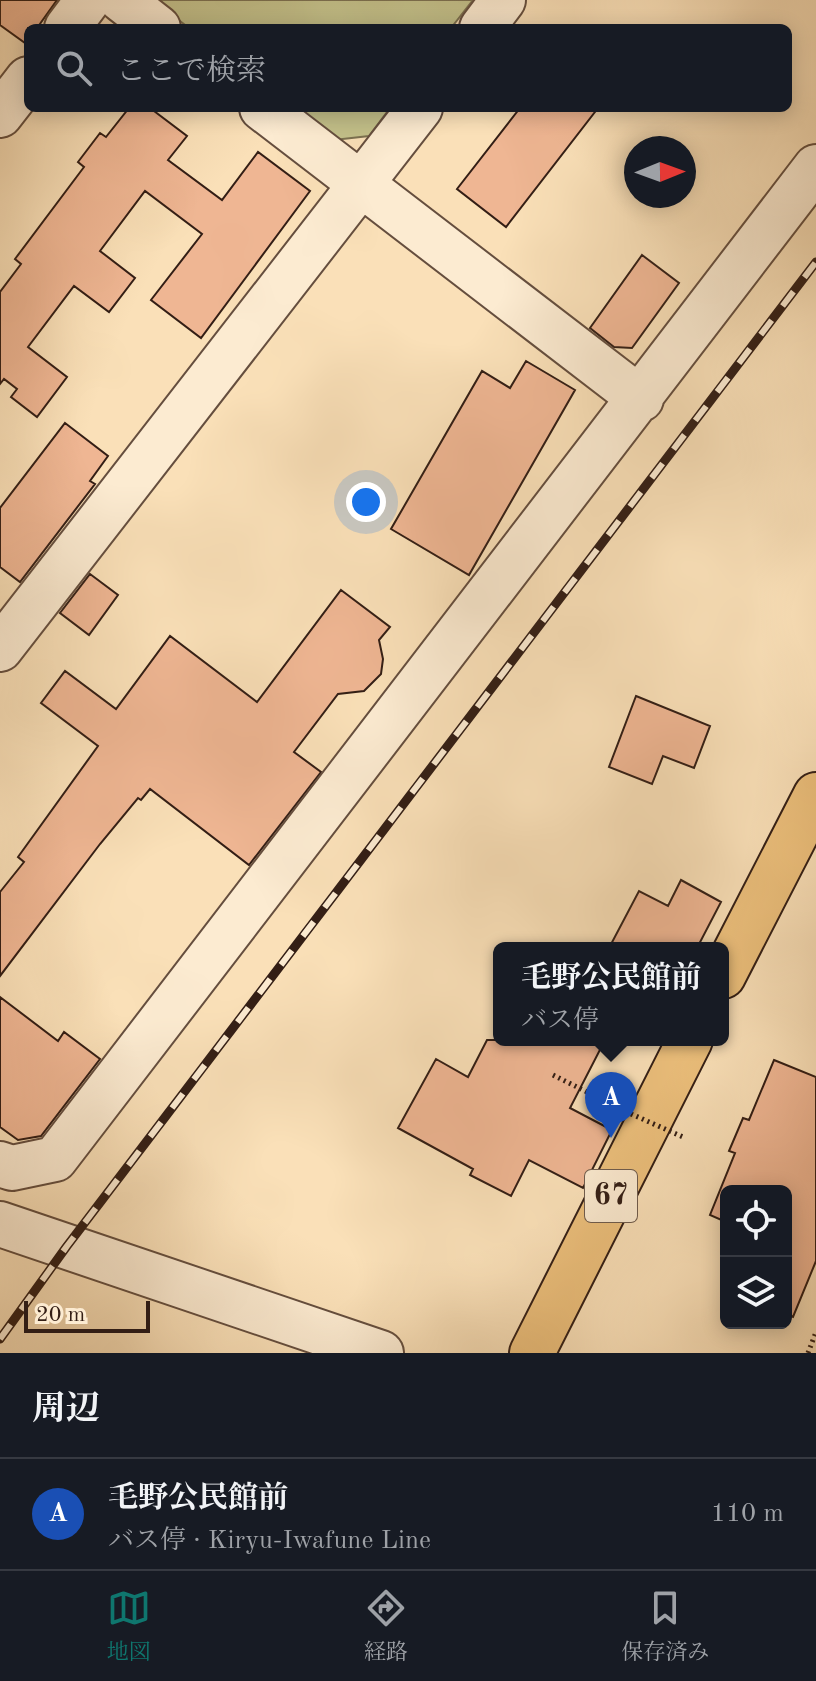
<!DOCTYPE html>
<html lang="ja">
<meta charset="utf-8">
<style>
:root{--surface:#171b24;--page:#242831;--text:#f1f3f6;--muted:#9ea1a6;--line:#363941;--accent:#0f766e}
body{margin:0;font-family:"Old Standard TT","Noto Serif JP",serif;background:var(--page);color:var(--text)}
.controls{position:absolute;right:24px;bottom:24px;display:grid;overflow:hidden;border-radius:12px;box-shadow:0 4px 20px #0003}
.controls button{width:72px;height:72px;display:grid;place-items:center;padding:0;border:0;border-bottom:2px solid var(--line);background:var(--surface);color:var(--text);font:40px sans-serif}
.compass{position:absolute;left:624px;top:136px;width:72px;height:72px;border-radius:50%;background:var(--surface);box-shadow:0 4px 20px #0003;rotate:89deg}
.scale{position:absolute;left:24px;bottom:20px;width:126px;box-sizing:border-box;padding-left:8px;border:4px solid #331e15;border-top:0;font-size:22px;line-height:28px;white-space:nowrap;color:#331e15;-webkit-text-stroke:6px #fcebd1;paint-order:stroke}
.you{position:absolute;left:366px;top:502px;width:28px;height:28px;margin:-20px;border:6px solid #fff;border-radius:50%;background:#1a73e8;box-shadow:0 0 0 12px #1a73e833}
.badge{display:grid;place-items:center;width:52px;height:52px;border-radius:50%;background:var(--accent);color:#fff;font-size:26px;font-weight:700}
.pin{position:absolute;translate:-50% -66px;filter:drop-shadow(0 2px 4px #0008)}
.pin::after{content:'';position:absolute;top:42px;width:28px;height:24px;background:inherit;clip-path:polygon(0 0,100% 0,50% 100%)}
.popup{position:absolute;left:493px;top:942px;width:236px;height:104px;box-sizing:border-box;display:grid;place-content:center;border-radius:12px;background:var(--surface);filter:drop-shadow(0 2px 6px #0005);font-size:26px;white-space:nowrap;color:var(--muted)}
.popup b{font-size:30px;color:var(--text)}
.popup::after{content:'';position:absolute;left:50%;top:100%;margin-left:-16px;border:16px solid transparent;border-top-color:var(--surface)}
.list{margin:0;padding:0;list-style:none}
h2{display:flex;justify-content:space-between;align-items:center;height:104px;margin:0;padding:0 32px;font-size:34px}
h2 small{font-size:26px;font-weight:400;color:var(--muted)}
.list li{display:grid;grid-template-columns:52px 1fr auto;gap:24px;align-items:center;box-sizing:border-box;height:112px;padding:0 32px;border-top:2px solid var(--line)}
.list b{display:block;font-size:30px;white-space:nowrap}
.list p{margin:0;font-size:26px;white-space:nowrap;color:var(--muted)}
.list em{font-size:26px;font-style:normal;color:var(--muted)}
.icon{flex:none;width:44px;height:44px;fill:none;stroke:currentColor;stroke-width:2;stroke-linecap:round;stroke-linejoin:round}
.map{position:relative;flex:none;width:816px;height:1353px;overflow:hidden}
.search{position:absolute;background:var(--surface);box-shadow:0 4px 20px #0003;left:24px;right:24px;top:24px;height:88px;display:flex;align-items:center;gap:20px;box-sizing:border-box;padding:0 28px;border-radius:12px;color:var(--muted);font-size:30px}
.sheet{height:216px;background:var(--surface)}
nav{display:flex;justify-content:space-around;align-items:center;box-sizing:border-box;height:112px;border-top:2px solid var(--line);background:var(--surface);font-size:22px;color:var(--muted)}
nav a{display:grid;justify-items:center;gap:4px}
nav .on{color:var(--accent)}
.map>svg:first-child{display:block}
.green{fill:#c3c18b;stroke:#7b7050;stroke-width:2}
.building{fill:#efb693;stroke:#331e15;stroke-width:2}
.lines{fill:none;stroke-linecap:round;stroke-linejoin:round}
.minor-casing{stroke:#654e3e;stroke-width:48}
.major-casing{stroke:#331e15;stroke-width:48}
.path{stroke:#331e15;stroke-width:5;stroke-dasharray:2 4;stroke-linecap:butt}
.minor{stroke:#fcebd1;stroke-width:44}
.major{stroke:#edc07c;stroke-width:44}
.rail-casing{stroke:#331e15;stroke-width:9}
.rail{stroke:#fcebd1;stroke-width:6;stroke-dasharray:18;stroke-linecap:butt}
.path-bridge{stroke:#331e15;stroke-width:5;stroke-dasharray:2 4;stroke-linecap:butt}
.labels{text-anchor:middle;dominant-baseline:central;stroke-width:6;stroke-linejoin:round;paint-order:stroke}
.shield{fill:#fcebd1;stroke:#6f5c4d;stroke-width:2}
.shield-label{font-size:30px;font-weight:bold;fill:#331e15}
</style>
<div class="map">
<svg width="816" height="1353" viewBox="0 0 816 1353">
<rect width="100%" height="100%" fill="#fae0b8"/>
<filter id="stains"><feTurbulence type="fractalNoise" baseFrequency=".0025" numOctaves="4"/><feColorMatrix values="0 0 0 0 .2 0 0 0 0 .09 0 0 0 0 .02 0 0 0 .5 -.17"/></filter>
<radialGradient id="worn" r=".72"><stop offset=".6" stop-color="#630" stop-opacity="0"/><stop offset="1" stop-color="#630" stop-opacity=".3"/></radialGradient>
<path class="green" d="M 153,0 L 473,0 L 451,28 L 189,28 Z
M 293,108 L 390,108 L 369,136 L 334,140 Z"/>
<path class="building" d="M 0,0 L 57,0 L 37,28 L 28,28 L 25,43 L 0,25 Z
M 129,108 L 150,108 L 187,136 L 168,160 L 222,200 L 258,152 L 310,191 L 201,338 L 151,300 L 202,234 L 145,191 L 100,251 L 135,278 L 109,312 L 74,286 L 28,347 L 67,377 L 37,417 L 11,397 L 17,389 L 4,379 L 0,384 L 0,292 L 21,264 L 15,259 L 84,167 L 78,162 L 100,133 L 106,137 Z
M 520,108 L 598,108 L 506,227 L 457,189 Z
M 642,255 L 679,283 L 632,348 L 614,347 L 590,328 Z
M 526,361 L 575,390 L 469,575 L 391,529 L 482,371 L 510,388 Z
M 65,423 L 108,456 L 90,481 L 95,484 L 20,582 L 0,567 L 0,508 Z
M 90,574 L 118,595 L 89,635 L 60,613 Z
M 341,590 L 390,627 L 379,640 L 383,659 L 381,674 L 364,691 L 338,694 L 294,752 L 321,772 L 249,865 L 150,789 L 141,800 L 138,798 L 100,844 L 0,976 L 0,892 L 24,862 L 18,857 L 98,746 L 41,703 L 65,671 L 116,709 L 170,636 L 257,702 Z
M 636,696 L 710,726 L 694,768 L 663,756 L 652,784 L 609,767 Z
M 681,880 L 721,902 L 697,948 L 609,948 L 639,891 L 668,906 Z
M 0,997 L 58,1041 L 64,1032 L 100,1059 L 41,1136 L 18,1140 L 0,1127 Z
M 487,1040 L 605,1040 L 570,1108 L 612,1130 L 583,1188 L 529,1160 L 511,1196 L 470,1175 L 473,1169 L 398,1128 L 436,1059 L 468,1077 Z
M 774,1060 L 816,1077 L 816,1261 L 793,1317 L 786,1314 L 786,1191 L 726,1191 L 726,1222 L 710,1215 L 735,1153 L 729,1151 L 743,1118 L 749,1120 Z"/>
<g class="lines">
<defs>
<path id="minor" d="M 122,0 L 158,28
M 67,28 L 88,0
M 482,28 L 503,0
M 262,108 L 641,399
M 0,115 L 28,79
M 0,649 L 420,108
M 0,1164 L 12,1168 L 55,1159 L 816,167
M 0,1224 L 381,1353"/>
<path id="major" d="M 723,976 L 816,795
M 532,1353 L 690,1040"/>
</defs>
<use href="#minor" class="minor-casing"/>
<use href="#major" class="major-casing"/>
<path class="path" d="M 553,1075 L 609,1103
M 808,1353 L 816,1332"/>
<use href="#minor" class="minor"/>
<use href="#major" class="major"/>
<defs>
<path id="rail" d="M 0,1339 L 67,1246 L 816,262"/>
</defs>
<use href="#rail" class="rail-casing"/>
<use href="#rail" class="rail"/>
<path class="path-bridge" d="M 620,1109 L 683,1137"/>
</g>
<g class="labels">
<rect class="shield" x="585" y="1170" width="52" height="52" rx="6"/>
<g class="shield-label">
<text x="611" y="1196">67</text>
</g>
</g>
<rect width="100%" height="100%" filter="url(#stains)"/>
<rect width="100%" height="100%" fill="url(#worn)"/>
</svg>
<div class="controls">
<button><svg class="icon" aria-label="locate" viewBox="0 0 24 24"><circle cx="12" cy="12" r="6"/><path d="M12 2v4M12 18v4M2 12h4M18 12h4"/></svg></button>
<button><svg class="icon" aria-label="layers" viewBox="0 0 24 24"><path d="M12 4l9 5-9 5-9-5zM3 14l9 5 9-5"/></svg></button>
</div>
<svg class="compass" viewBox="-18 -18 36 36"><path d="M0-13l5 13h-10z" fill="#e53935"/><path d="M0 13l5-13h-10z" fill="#9ea1a6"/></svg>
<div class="scale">20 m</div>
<div class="you"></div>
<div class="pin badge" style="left:611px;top:1138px;background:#1a4fb4">A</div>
<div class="popup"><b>毛野公民館前</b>バス停</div>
<div class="search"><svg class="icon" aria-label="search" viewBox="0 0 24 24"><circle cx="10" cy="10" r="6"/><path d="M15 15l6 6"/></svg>ここで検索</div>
</div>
<section class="sheet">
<h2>周辺<small></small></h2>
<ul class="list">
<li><span class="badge" style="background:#1a4fb4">A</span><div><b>毛野公民館前</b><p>バス停 · Kiryu-Iwafune Line</p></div><em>110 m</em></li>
</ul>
</section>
<nav>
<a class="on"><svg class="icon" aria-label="map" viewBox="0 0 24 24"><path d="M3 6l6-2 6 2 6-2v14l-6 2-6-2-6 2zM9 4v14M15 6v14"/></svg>地図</a>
<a><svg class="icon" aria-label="directions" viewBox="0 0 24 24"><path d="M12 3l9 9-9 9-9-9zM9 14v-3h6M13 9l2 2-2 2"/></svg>経路</a>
<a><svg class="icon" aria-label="saved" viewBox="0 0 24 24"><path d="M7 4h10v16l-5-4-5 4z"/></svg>保存済み</a>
</nav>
